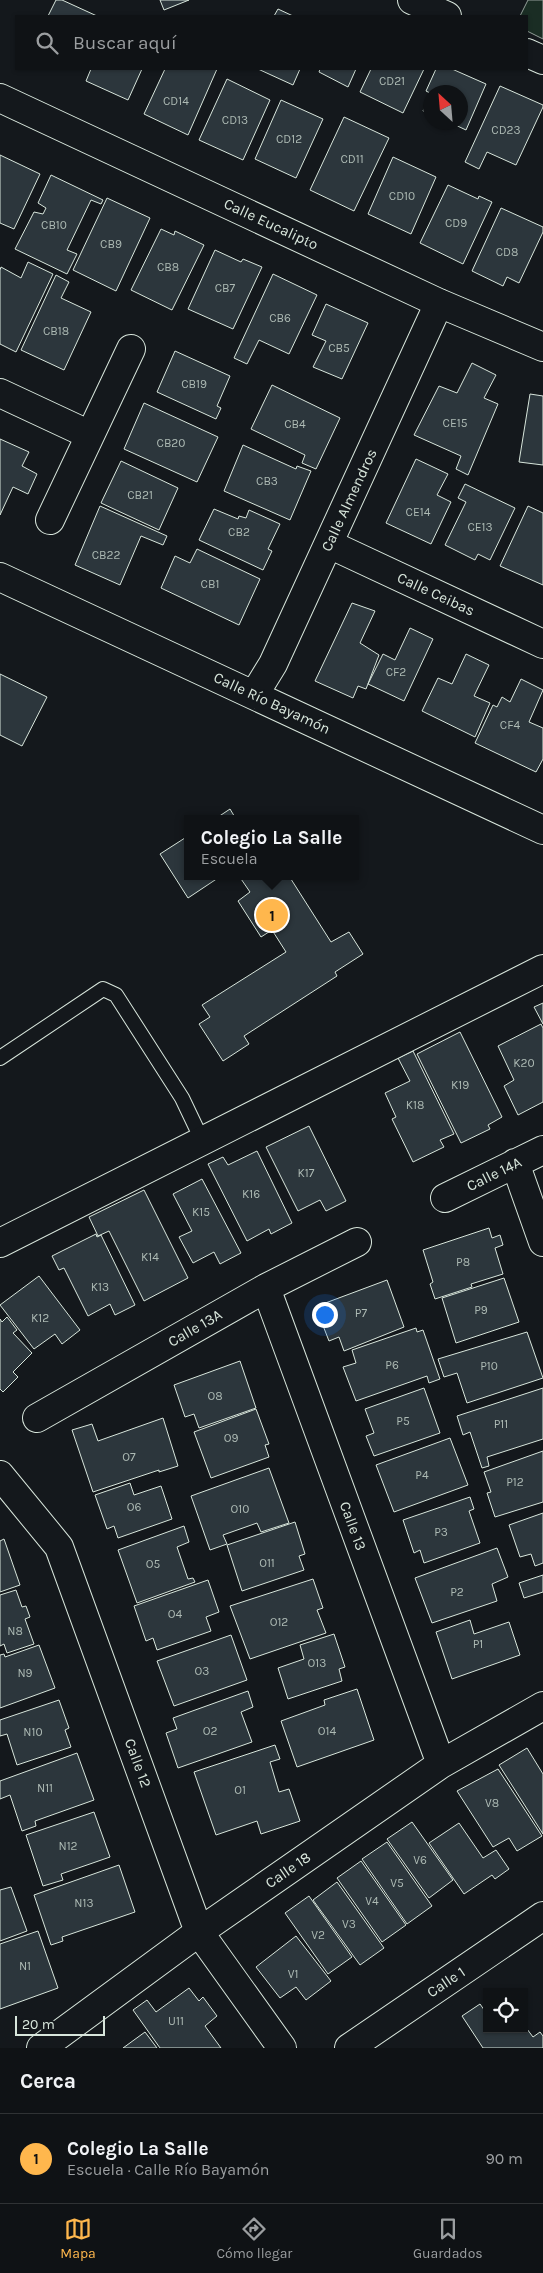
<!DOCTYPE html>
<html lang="es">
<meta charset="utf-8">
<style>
:root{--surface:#0f1215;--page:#181b1e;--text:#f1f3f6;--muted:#9b9ea0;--line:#2f3234;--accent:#ffb74d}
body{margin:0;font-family:Karla,sans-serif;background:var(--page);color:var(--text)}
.controls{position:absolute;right:15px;bottom:15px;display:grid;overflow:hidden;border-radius:0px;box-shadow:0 1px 4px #0004}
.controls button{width:45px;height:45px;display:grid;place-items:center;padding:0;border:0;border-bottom:1px solid var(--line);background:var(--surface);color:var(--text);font:25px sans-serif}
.compass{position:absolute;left:423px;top:85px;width:45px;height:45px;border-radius:50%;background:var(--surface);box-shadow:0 1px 4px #0004;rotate:334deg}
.scale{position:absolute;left:15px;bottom:12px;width:90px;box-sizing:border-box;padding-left:5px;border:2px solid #d8e6dc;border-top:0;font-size:14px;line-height:18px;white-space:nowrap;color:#d8e6dc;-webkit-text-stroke:4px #14181c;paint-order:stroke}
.you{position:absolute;left:324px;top:1314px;width:18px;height:18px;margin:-12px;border:4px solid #fff;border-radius:50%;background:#1a73e8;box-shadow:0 0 0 8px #1a73e833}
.badge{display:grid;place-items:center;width:32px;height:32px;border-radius:50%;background:var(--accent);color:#111;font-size:16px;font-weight:700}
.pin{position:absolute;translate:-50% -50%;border:2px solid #fff;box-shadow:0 1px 5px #0006}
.popup{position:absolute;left:184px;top:815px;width:175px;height:65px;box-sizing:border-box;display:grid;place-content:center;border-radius:0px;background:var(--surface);filter:drop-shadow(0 1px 4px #0005);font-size:16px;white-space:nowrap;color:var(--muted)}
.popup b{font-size:19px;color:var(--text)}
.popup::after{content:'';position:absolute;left:50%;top:100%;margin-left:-10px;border:10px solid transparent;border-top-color:var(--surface)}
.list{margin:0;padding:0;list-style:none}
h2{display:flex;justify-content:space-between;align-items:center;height:65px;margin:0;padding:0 20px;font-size:21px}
h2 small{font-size:16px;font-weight:400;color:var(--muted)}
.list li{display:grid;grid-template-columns:32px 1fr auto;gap:15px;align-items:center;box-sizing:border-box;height:90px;padding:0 20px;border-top:1px solid var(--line)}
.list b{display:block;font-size:19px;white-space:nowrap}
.list p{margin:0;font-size:16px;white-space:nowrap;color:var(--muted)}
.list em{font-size:16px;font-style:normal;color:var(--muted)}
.icon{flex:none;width:28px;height:28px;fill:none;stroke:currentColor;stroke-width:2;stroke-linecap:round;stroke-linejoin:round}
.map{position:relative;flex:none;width:543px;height:2048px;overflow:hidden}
.search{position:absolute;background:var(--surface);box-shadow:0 1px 4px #0004;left:15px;right:15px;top:15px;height:55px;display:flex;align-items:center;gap:12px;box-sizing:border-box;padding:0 18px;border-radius:0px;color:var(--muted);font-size:19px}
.sheet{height:155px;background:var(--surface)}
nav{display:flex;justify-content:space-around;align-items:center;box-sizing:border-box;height:70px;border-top:1px solid var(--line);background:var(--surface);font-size:14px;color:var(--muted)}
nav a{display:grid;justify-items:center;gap:2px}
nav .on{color:var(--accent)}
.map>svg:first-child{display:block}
.green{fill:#1a2d24;stroke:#939e99}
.building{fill:#2c363c;stroke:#d8e6dc}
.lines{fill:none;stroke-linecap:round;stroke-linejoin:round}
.lane-casing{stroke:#d8e6dc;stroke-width:16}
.street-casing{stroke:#d8e6dc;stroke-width:30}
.lane{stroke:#14181c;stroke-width:14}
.street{stroke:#14181c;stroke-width:28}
.labels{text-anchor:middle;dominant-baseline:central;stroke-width:4;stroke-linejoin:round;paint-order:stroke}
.number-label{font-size:12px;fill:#adbab4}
.street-label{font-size:15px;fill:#d8e6dc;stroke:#14181c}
</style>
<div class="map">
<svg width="543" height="2048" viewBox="0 0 543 2048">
<rect width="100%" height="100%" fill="#14181c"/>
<path class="green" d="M 528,0 L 543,0 L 543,39 L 527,31 L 527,16 L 520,16 Z"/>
<path class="building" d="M 56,0 L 62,0 L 97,16 L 48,16 Z
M 160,0 L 189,0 L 164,10 Z
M 278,9 L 293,16 L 274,16 Z
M 91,69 L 142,69 L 128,100 L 86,81 Z
M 165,69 L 217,69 L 188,135 L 144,114 Z
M 258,69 L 300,69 L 293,85 Z
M 320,69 L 356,69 L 348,87 L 319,72 Z
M 371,69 L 424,69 L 403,113 L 360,92 Z
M 436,69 L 452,69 L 486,84 L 466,130 L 449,122 L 460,122 L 460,92 L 430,93 L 426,91 Z
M 227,79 L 270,100 L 243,160 L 199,140 Z
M 500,86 L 543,105 L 543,107 L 516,165 L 487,152 L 479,169 L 465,162 Z
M 430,94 L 430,114 L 423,111 Z
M 281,100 L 323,119 L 296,178 L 255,159 Z
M 344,117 L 389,138 L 354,211 L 310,190 Z
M 0,155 L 40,174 L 14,229 L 0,223 Z
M 393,157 L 436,177 L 411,234 L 368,214 Z
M 51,175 L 103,200 L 101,204 L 91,200 L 67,250 L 77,254 L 67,274 L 15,249 L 34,212 L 43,214 L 46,208 L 38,203 Z
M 448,185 L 478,199 L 479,196 L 492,202 L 463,264 L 420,243 Z
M 107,198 L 150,218 L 116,291 L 73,270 Z
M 501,208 L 543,227 L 543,232 L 519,283 L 507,277 L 503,286 L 472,271 Z
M 161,229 L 174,235 L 175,231 L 204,245 L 172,310 L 131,290 Z
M 215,250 L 241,262 L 243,259 L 262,267 L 233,329 L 188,309 Z
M 28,262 L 53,274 L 16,352 L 0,344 L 0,270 L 1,267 L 21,278 Z
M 273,274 L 317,295 L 289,354 L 259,340 L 247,364 L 234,358 Z
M 56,275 L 69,282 L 61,298 L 91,312 L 64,370 L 21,350 Z
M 326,304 L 368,323 L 342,379 L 313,367 L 326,341 L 312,335 Z
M 175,351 L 230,376 L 217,406 L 221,408 L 216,419 L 157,392 Z
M 472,363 L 496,375 L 484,398 L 498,404 L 468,475 L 456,469 L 461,456 L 414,435 L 439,386 L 457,393 Z
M 272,385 L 340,418 L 316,469 L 302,463 L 305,455 L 251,429 Z
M 530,394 L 543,396 L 543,465 L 519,462 Z
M 144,403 L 218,437 L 197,482 L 124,449 Z
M 0,439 L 29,452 L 22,466 L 37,474 L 28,494 L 13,487 L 0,515 Z
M 243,445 L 296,469 L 297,466 L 311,471 L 290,520 L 224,491 Z
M 416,459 L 448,474 L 437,495 L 451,502 L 431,544 L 386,523 Z
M 121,461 L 178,488 L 159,530 L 101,503 Z
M 465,484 L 515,508 L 490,560 L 478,554 L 475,560 L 445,545 L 466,502 L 458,498 Z
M 100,506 L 167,536 L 163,545 L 141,536 L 120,585 L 75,565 Z
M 528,506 L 543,513 L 543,585 L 500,566 Z
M 214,509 L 238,519 L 239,516 L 246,518 L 249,510 L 280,524 L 268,549 L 272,551 L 263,570 L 199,540 Z
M 197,549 L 260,579 L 239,625 L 161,588 L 175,556 L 190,563 Z
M 352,603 L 375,611 L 360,643 L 379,655 L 366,689 L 358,686 L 353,698 L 315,681 Z
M 410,628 L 433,639 L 404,701 L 368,684 L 383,654 L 395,660 Z
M 466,654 L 489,665 L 474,696 L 490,703 L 475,737 L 422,711 L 438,678 L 452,684 Z
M 0,674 L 47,697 L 22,746 L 0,735 Z
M 521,679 L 543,690 L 529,722 L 543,728 L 543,759 L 536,772 L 475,743 L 493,705 L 497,707 L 502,697 L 510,702 Z
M 230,809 L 236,819 L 215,819 Z
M 188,836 L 188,876 L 221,876 L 188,898 L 160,854 Z
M 239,876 L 289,876 L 331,942 L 349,932 L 363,954 L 335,972 L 337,976 L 244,1036 L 249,1044 L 223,1061 L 199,1024 L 210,1017 L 202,1005 L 286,952 L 272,930 L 261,937 L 238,901 L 250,892 Z
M 543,1003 L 543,1024 L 534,1007 Z
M 541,1024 L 543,1028 L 543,1102 L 518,1115 L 504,1086 L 514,1080 L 498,1046 Z
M 460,1032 L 502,1117 L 488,1125 L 490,1129 L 461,1143 L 417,1054 Z
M 413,1051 L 454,1134 L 440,1140 L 444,1147 L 413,1162 L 392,1119 L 396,1117 L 385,1093 L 410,1081 L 398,1058 Z
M 309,1126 L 346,1201 L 326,1211 L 320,1200 L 298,1211 L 266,1147 Z
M 257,1151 L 292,1223 L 271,1234 L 269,1229 L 247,1241 L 208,1164 L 223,1157 L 228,1165 Z
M 202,1179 L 241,1253 L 220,1264 L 214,1252 L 193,1263 L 179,1237 L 192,1231 L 173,1194 Z
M 144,1190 L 188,1278 L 144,1301 L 109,1231 L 98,1236 L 89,1217 Z
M 489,1228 L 492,1238 L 500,1235 L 503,1245 L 495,1248 L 503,1274 L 471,1284 L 472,1287 L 435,1299 L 430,1284 L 433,1282 L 423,1250 Z
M 96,1234 L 97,1237 L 101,1235 L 135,1305 L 115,1315 L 110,1304 L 88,1316 L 64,1268 L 59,1270 L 52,1256 Z
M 39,1276 L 80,1330 L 62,1344 L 55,1334 L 34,1349 L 0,1305 Z
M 504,1278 L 519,1322 L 456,1343 L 442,1298 Z
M 387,1280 L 404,1327 L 344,1351 L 339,1337 L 329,1341 L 322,1323 L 327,1321 L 320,1305 Z
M 7,1317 L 17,1330 L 13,1333 L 32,1353 L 13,1372 L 18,1377 L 3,1392 L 0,1389 L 0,1319 L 2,1322 Z
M 416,1328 L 417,1332 L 423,1330 L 440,1379 L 429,1383 L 427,1376 L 356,1401 L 343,1367 L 356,1363 L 352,1350 Z
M 527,1332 L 543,1378 L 467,1403 L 457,1373 L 444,1377 L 438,1359 Z
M 240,1361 L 256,1408 L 199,1428 L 194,1414 L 185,1417 L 174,1385 Z
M 424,1388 L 440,1433 L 374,1456 L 366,1436 L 374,1433 L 365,1409 Z
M 543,1388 L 543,1439 L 487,1457 L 489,1466 L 482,1468 L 470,1432 L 463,1435 L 457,1416 Z
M 256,1409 L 269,1444 L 265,1445 L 269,1457 L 211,1478 L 194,1432 Z
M 163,1418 L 178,1466 L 159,1472 L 159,1470 L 93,1492 L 72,1430 L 92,1424 L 98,1441 Z
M 450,1438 L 468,1485 L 394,1512 L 376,1465 Z
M 543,1451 L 543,1502 L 495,1517 L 487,1493 L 491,1492 L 484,1472 Z
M 269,1468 L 289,1523 L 261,1532 L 257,1523 L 223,1535 L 227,1544 L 210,1550 L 191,1496 Z
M 130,1483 L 134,1495 L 161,1486 L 172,1519 L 118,1538 L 114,1526 L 107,1529 L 95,1495 Z
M 470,1497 L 474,1509 L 469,1511 L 480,1543 L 424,1563 L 420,1550 L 414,1553 L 403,1520 Z
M 543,1513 L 543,1563 L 535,1566 L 531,1554 L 520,1557 L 509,1525 Z
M 295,1522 L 305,1554 L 299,1556 L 304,1570 L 242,1591 L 227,1545 Z
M 184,1526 L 189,1542 L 177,1547 L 188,1579 L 193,1578 L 195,1582 L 137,1603 L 118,1550 Z
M 4,1539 L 20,1585 L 0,1592 L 0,1541 Z
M 497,1548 L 508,1577 L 492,1584 L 497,1601 L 432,1623 L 415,1578 Z
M 543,1575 L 543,1592 L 524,1598 L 519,1583 Z
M 313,1579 L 323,1608 L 317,1610 L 326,1633 L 250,1659 L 230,1606 Z
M 208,1580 L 219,1612 L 206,1617 L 211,1631 L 157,1650 L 153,1638 L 146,1641 L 134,1606 Z
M 16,1590 L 22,1607 L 26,1606 L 30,1617 L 25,1619 L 34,1644 L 7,1653 L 4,1644 L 0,1646 L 0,1595 Z
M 470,1620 L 474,1634 L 509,1622 L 520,1655 L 452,1679 L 436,1632 Z
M 334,1634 L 345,1667 L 339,1669 L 342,1681 L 288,1699 L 278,1668 L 304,1659 L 300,1645 Z
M 231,1635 L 247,1680 L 174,1706 L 157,1661 Z
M 39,1645 L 55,1688 L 0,1708 L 0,1655 L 4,1654 L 5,1657 Z
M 357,1689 L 374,1740 L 297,1767 L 281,1721 L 325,1705 L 324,1700 Z
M 248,1691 L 253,1707 L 241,1712 L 252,1742 L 178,1768 L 166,1733 L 177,1729 L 173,1718 Z
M 59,1700 L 69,1728 L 65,1730 L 71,1747 L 17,1765 L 7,1734 L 0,1736 L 0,1720 Z
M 275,1745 L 280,1759 L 270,1762 L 279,1792 L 289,1789 L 300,1821 L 261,1834 L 257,1821 L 216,1835 L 194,1772 Z
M 527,1748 L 543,1774 L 543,1834 L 499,1765 Z
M 77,1753 L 94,1800 L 35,1821 L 36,1826 L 22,1831 L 10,1795 L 0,1799 L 0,1781 Z
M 498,1769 L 542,1836 L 517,1851 L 509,1838 L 493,1847 L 457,1791 Z
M 94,1812 L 110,1857 L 61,1874 L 63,1880 L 43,1886 L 26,1835 Z
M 412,1822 L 453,1880 L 429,1898 L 387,1839 Z
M 459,1823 L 483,1858 L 496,1850 L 509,1869 L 495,1879 L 492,1875 L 464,1894 L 429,1843 Z
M 387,1842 L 432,1906 L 407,1924 L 362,1859 Z
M 361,1861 L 406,1925 L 382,1942 L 337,1878 Z
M 119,1865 L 135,1912 L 62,1937 L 63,1941 L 51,1945 L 34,1895 Z
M 337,1882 L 384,1948 L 360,1965 L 313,1900 Z
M 11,1887 L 27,1931 L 0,1941 L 0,1890 Z
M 309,1896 L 352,1957 L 328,1974 L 285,1913 Z
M 38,1931 L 58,1988 L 0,2009 L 0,1944 Z
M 296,1936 L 331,1981 L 306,2000 L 296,1987 L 280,1998 L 256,1967 Z
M 189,1988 L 199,2001 L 203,1997 L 217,2016 L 205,2026 L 221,2048 L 160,2048 L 133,2010 L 147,2000 L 156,2012 Z
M 480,2004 L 487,2014 L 487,2029 L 524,2029 L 524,2025 L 533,2037 L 540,2032 L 543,2036 L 543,2048 L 483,2048 L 462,2016 Z
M 145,2032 L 157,2048 L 123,2048 Z"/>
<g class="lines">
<defs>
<path id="lane" d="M 0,1058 L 103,989 L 116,995 L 182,1098 L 202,1140"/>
<path id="street" d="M 412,0 L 447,16
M 527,53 L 543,60
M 0,98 L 439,303 L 543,347
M 0,393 L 90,435
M 50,520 L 131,349
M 329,544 L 543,644
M 0,577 L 543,830
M 254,695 L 273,664 L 439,303
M 515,1163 L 543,1242
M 445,1198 L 543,1150
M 0,1243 L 543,969
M 266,1288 L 441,1764
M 37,1418 L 266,1288 L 357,1242
M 0,1475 L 59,1547 L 199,1932 L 282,2048
M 41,2048 L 199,1932 L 441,1764 L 543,1706
M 349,2048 L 543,1916"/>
</defs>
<use href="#lane" class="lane-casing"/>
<use href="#street" class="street-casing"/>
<use href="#lane" class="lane"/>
<use href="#street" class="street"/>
</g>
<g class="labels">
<g class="number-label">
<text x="392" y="81">CD21</text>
<text x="176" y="101">CD14</text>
<text x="235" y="120">CD13</text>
<text x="506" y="130">CD23</text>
<text x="289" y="139">CD12</text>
<text x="352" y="159">CD11</text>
<text x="402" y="196">CD10</text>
<text x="456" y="223">CD9</text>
<text x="54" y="225">CB10</text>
<text x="111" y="244">CB9</text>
<text x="507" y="252">CD8</text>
<text x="168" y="267">CB8</text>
<text x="225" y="288">CB7</text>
<text x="280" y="318">CB6</text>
<text x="56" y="331">CB18</text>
<text x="339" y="348">CB5</text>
<text x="194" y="384">CB19</text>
<text x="455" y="423">CE15</text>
<text x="295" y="424">CB4</text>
<text x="171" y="443">CB20</text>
<text x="267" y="481">CB3</text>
<text x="140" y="495">CB21</text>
<text x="418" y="512">CE14</text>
<text x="480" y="527">CE13</text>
<text x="239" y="532">CB2</text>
<text x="106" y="555">CB22</text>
<text x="210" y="584">CB1</text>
<text x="396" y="672">CF2</text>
<text x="510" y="725">CF4</text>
<text x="524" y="1063">K20</text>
<text x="460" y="1085">K19</text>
<text x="415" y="1105">K18</text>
<text x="306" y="1173">K17</text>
<text x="251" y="1194">K16</text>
<text x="201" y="1212">K15</text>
<text x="150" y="1257">K14</text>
<text x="463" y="1262">P8</text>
<text x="100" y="1287">K13</text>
<text x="481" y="1310">P9</text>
<text x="361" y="1313">P7</text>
<text x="40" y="1318">K12</text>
<text x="392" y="1365">P6</text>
<text x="489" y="1366">P10</text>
<text x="215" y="1396">O8</text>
<text x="403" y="1421">P5</text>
<text x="501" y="1424">P11</text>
<text x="231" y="1438">O9</text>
<text x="129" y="1457">O7</text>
<text x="422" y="1475">P4</text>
<text x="515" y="1482">P12</text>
<text x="134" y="1507">O6</text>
<text x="240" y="1509">O10</text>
<text x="441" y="1532">P3</text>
<text x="267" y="1563">O11</text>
<text x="153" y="1564">O5</text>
<text x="457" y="1592">P2</text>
<text x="175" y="1614">O4</text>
<text x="279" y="1622">O12</text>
<text x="15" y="1631">N8</text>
<text x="478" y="1644">P1</text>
<text x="317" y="1663">O13</text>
<text x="202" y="1671">O3</text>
<text x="25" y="1673">N9</text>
<text x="210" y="1731">O2</text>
<text x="327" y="1731">O14</text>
<text x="33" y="1732">N10</text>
<text x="45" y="1788">N11</text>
<text x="240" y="1790">O1</text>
<text x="492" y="1803">V8</text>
<text x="68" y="1846">N12</text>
<text x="420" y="1860">V6</text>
<text x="397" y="1883">V5</text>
<text x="372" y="1901">V4</text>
<text x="84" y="1903">N13</text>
<text x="349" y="1924">V3</text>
<text x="318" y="1935">V2</text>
<text x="25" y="1966">N1</text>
<text x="293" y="1974">V1</text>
<text x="176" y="2021">U11</text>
</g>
<g class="street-label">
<text transform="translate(271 224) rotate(25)">Calle Eucalipto</text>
<text transform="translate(349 500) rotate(-65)">Calle Almendros</text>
<text transform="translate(436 594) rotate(25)">Calle Ceibas</text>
<text transform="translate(272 703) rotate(25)">Calle Río Bayamón</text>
<text transform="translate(494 1174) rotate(-26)">Calle 14A</text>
<text transform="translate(195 1328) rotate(-30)">Calle 13A</text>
<text transform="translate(353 1526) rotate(70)">Calle 13</text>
<text transform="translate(138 1763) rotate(70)">Calle 12</text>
<text transform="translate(288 1870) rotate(-35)">Calle 18</text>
<text transform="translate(446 1982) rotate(-34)">Calle 1</text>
</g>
</g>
</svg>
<div class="controls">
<button><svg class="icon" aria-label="locate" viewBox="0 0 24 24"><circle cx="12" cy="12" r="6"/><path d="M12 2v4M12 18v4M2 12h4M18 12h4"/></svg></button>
</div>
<svg class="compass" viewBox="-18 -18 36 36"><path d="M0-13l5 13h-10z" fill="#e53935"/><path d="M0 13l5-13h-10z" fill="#9b9ea0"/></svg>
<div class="scale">20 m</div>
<div class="you"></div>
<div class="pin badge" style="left:272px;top:915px">1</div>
<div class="popup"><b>Colegio La Salle</b>Escuela</div>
<div class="search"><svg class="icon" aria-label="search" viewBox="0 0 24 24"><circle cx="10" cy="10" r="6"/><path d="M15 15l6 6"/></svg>Buscar aquí</div>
</div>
<section class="sheet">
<h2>Cerca<small></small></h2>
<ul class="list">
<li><span class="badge">1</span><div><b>Colegio La Salle</b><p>Escuela · Calle Río Bayamón</p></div><em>90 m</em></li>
</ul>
</section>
<nav>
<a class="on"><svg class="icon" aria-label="map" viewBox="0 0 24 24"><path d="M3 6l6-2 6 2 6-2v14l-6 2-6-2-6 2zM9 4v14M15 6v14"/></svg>Mapa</a>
<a><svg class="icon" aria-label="directions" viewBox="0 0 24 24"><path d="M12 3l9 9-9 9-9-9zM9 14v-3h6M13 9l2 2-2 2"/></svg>Cómo llegar</a>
<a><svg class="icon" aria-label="saved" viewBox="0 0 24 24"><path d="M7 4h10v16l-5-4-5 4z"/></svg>Guardados</a>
</nav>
